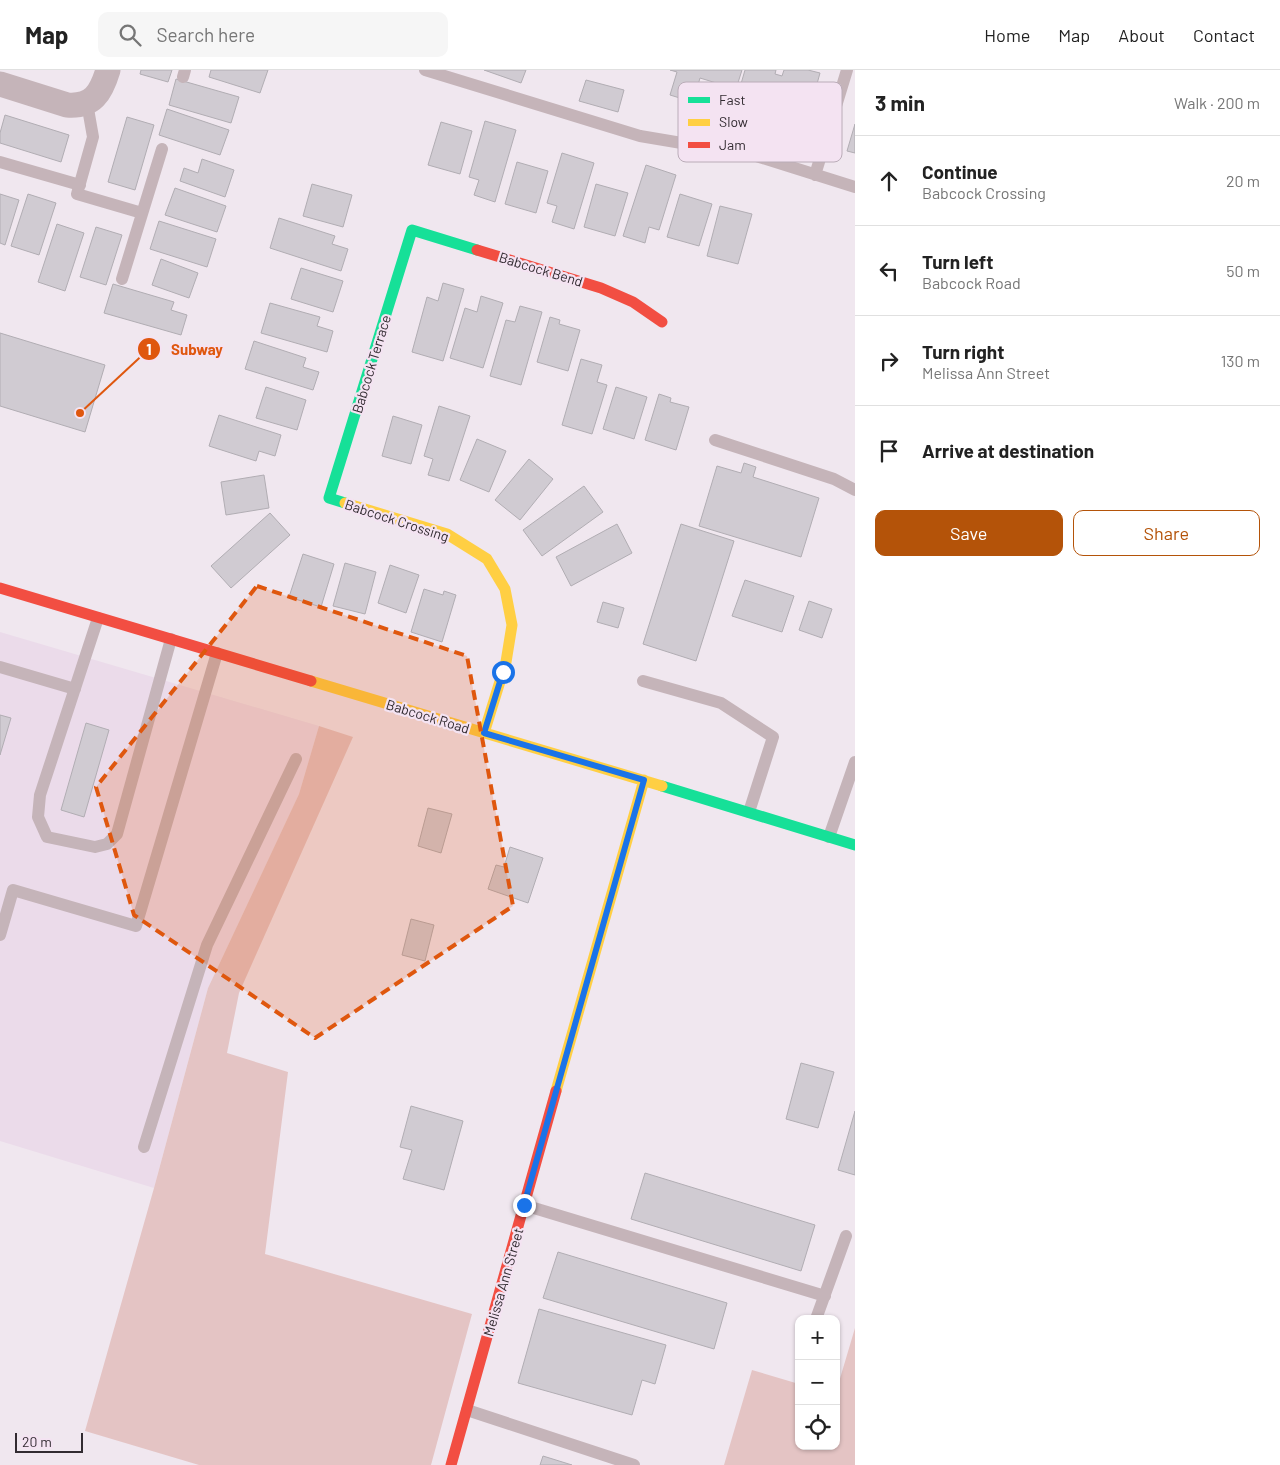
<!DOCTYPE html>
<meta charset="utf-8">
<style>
:root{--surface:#fff;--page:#f6f6f6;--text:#222;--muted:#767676;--line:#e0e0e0;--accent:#b45309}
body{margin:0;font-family:Barlow,sans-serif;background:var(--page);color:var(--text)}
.controls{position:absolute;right:15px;bottom:15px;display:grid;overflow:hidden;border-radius:10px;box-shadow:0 1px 4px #0004}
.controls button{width:45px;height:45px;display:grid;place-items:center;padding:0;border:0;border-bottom:1px solid var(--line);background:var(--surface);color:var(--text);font:25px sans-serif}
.scale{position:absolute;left:15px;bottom:12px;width:68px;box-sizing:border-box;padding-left:5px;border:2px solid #322b31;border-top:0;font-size:14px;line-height:18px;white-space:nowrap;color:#322b31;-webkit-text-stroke:4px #f4e3f2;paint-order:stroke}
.stop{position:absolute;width:15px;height:15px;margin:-11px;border:4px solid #1a73e8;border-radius:50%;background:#fff}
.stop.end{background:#1a73e8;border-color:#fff;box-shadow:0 1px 5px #0008}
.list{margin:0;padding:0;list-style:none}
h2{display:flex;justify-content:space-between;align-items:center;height:65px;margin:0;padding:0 20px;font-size:21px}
h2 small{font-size:16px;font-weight:400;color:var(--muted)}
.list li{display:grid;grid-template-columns:32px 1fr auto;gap:15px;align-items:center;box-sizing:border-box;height:90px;padding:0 20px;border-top:1px solid var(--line)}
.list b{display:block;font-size:19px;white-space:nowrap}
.list p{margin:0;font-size:16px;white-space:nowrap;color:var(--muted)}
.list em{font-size:16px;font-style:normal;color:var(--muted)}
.actions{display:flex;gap:10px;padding:15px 20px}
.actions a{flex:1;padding:11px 0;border:1px solid var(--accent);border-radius:10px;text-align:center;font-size:18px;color:var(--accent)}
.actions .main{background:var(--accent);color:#fff}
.icon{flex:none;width:28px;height:28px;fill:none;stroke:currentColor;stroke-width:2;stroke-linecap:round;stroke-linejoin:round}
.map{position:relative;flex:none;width:855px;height:1395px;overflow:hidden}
header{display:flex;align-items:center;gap:30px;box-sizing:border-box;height:70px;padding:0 25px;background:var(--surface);border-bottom:1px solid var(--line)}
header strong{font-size:24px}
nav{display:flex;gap:28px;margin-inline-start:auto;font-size:18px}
.search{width:350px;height:45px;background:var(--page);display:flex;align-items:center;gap:12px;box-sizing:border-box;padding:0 18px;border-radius:10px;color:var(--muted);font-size:19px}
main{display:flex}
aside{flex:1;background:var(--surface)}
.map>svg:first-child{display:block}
.built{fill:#ebdbea}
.green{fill:#e4c4c4}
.building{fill:#d0cbd2;stroke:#b1adb3}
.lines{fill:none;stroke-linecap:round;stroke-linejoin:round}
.lane{stroke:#c5b4b9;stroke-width:12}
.street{stroke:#c5b4b9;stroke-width:25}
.fast{stroke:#16e098;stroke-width:11}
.slow{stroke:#ffcf43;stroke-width:11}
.jam{stroke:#f24e42;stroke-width:11}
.route{stroke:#1a73e8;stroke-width:6}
.marked{fill:#df570e;fill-opacity:0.2;stroke:#df570e;stroke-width:4;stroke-dasharray:10 6;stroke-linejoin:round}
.labels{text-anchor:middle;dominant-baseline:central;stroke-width:4.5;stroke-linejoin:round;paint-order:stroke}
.street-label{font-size:14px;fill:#322b31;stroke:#f4e3f2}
.key{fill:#f4e3f2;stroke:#baacb8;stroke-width:1}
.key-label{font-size:14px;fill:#322b31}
.leader{fill:none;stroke:#df570e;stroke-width:2}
.callout-dot{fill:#df570e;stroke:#f4e3f2;stroke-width:2}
.mark-label{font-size:15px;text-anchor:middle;font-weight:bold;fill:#fff}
.callout-label{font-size:15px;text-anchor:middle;font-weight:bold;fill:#df570e;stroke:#f4e3f2;stroke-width:4.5;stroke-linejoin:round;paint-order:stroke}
</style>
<header>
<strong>Map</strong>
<div class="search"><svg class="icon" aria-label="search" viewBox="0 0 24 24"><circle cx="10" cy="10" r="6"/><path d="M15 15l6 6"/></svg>Search here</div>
<nav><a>Home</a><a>Map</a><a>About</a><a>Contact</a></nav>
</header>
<main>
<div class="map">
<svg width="855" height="1395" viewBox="0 0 855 1395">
<rect width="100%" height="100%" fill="#f0e7ef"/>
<path class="built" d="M 0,562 L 319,656 L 299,724 L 208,918 L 154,1118 L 0,1071 Z"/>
<path class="green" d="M 319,656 L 353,667 L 239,923 L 227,983 L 288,1002 L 265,1184 L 472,1244 L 431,1395 L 199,1395 L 85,1361 L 154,1118 L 208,918 L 299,724 Z
M 855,1258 L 855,1395 L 724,1395 L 752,1300 L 799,1314 L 799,1376 L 836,1376 L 836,1322 Z"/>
<path class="building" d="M 141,0 L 172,0 L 168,12 L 140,4 Z
M 211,0 L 268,0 L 260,23 L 209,7 Z
M 484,0 L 526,0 L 521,13 Z
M 670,0 L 742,0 L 736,19 L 700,8 L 693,32 L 670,25 L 677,2 Z
M 745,0 L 776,0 L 775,4 L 782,6 L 784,0 L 808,0 L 820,3 L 807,50 L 780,42 L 782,33 L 772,30 L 769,43 L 786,48 L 777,76 L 708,57 L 713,40 L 732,45 Z
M 176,9 L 239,27 L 231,53 L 169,35 Z
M 586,10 L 624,20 L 618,42 L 579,31 Z
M 167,39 L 229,60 L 220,85 L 159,65 Z
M 5,45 L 69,65 L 61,92 L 0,73 L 0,63 Z
M 127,47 L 154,55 L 135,120 L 108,112 Z
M 485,51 L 516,60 L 495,132 L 474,125 L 479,110 L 469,107 Z
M 441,52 L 472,61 L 460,104 L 428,95 Z
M 855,54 L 855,83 L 847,81 Z
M 562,83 L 594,93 L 574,159 L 552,152 L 557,136 L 547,133 Z
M 202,89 L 234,100 L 225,127 L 180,111 L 184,98 L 198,103 Z
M 517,92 L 548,101 L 536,143 L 505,134 Z
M 646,95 L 676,105 L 659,160 L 649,157 L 645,173 L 623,166 Z
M 312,114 L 352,125 L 343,157 L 303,146 Z
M 596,114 L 628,123 L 615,166 L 584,157 Z
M 175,118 L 226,136 L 217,162 L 165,145 Z
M 0,124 L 19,130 L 5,175 L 0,173 Z
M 28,124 L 56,133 L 39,185 L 11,176 Z
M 680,124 L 712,134 L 699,176 L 667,167 Z
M 720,136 L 752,144 L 738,194 L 707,186 Z
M 279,148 L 335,166 L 332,174 L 348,179 L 341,201 L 270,178 Z
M 159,151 L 216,169 L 207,197 L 150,179 Z
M 57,154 L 84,163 L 65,221 L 38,212 Z
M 96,157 L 122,165 L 106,215 L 80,207 Z
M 161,189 L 198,203 L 189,228 L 152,215 Z
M 301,198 L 343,211 L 333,242 L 291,229 Z
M 443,213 L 464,219 L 443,291 L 412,282 L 427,227 L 438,231 Z
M 113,214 L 174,232 L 171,240 L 187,245 L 181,265 L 104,243 Z
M 481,226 L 503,233 L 483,298 L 450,288 L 465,238 L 477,242 Z
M 270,233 L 320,247 L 317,256 L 333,261 L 327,282 L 261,263 Z
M 520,236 L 542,242 L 521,315 L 490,306 L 506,250 L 515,252 Z
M 550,247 L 560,250 L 559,254 L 580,260 L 568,301 L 537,292 Z
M 0,263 L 105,295 L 85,362 L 0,336 Z
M 254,271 L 306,288 L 303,297 L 319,302 L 313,320 L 245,299 Z
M 581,289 L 602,295 L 597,312 L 607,315 L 592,364 L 562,355 Z
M 266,317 L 306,330 L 297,360 L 256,348 Z
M 616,317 L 647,327 L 634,369 L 603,359 Z
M 659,324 L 671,328 L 670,332 L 689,337 L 676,380 L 645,370 Z
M 439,336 L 470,346 L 449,411 L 428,405 L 433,389 L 424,386 Z
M 219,345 L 281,365 L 275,386 L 259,381 L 256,391 L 209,376 Z
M 393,346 L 422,355 L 411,394 L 382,386 Z
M 477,369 L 506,381 L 489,422 L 460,410 Z
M 529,389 L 553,409 L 520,450 L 495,430 Z
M 744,393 L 756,397 L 753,407 L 819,428 L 801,487 L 699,456 L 717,396 L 741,403 Z
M 264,405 L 269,438 L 226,445 L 221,412 Z
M 584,416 L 603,442 L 542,486 L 523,460 Z
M 270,443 L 290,465 L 231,518 L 211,496 Z
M 617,454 L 632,483 L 571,516 L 556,487 Z
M 681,454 L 734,471 L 696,591 L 643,574 Z
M 303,484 L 334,494 L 321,537 L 289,527 Z
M 345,493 L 376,502 L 365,544 L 333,536 Z
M 390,495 L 419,505 L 406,543 L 378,533 Z
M 745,510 L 794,526 L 782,562 L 732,546 Z
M 424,519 L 443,525 L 444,521 L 456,525 L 442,572 L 411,562 Z
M 809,531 L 832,539 L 822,568 L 799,560 Z
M 603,532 L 624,538 L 618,558 L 597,552 Z
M 0,645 L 11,648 L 0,685 Z
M 86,653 L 109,660 L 84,747 L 61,740 Z
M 428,738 L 452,744 L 441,783 L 418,776 Z
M 510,777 L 543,788 L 528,833 L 488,819 L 496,795 L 504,797 Z
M 411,849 L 434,855 L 425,891 L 402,885 Z
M 801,993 L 834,1002 L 818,1058 L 786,1049 Z
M 411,1036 L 463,1051 L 444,1120 L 403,1109 L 412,1080 L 400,1077 Z
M 855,1041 L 855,1105 L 838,1100 Z
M 645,1103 L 815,1155 L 801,1201 L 631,1149 Z
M 558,1182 L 727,1233 L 714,1279 L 543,1228 Z
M 539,1239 L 666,1275 L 655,1314 L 642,1310 L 632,1345 L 518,1313 Z
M 543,1386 L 572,1395 L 540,1395 Z"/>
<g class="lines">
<path class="lane" d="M 425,0 L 640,66 L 753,85 L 855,117
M 183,7 L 185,0
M 87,33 L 93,67 L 77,124 L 142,143
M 0,92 L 80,115
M 815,105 L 847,0
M 122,209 L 162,79
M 715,370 L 834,409 L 855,420
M 98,548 L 40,725 L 38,747 L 47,767 L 95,777 L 107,774 L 117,764 L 171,569
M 0,597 L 75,619
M 643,611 L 721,633 L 773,667 L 749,742
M 829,767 L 855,692
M 0,865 L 13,820 L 136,856 L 217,583
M 144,1077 L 207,875 L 296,689
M 524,1135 L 825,1226
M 816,1249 L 846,1166
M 467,1340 L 634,1395"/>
<path class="street" d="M 0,14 L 67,35 C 93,37 101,23 108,0"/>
<path class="fast" d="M 345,433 L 329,428 L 412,160 L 477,180
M 662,716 L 855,775"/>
<path class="slow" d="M 345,433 L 447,464 L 487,489 L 505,519 L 512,555 L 506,592 L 484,663
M 311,611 L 662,716
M 556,1021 L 644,710"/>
<path class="jam" d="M 477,180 L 601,218 L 633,232 L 662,252
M 0,518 L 311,611
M 451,1395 L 556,1021"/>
</g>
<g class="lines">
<path class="route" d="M 503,602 L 484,663 L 644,710 L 524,1135"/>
</g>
<path class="marked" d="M 257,516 L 467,586 L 513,836 L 315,968 L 134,845 L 96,717 Z"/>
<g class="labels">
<g class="street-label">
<text transform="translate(541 199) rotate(17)">Babcock Bend</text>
<text transform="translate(371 294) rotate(-73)">Babcock Terrace</text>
<text transform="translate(397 450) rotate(18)">Babcock Crossing</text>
<text transform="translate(428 646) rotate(17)">Babcock Road</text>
<text transform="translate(503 1212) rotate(-74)">Melissa Ann Street</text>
</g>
</g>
<rect x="678" y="12" width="164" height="80" rx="8" class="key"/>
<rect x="688" y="27" width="22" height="6" fill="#16e098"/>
<rect x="688" y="49" width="22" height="7" fill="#ffcf43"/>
<rect x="688" y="72" width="22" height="6" fill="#f24e42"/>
<g class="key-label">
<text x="719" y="35">Fast</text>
<text x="719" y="57">Slow</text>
<text x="719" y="80">Jam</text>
</g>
<path class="leader" d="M80 343L149 279"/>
<g class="callout-dot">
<circle cx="80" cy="343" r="5"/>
<circle cx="149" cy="279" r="12"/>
</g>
<g class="mark-label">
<text x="149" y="285">1</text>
</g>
<g class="callout-label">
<text x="197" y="285">Subway</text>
</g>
</svg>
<div class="controls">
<button>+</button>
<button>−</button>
<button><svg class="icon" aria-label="locate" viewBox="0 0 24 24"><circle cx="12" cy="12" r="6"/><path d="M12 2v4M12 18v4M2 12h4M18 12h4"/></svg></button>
</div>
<div class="scale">20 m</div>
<div class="stop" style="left:503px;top:602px"></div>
<div class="stop end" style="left:524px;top:1135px"></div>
</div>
<aside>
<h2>3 min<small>Walk · 200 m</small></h2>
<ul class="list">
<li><svg class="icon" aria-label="ahead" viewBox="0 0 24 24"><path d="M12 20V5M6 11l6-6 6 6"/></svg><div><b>Continue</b><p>Babcock Crossing</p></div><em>20 m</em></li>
<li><svg class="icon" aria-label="left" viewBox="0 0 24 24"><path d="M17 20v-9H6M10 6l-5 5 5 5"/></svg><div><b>Turn left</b><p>Babcock Road</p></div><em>50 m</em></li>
<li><svg class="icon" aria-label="right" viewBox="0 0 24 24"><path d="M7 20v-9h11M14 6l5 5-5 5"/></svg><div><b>Turn right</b><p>Melissa Ann Street</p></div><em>130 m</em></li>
<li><svg class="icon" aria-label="arrive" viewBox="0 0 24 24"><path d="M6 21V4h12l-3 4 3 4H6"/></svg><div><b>Arrive at destination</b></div></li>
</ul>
<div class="actions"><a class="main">Save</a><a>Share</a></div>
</aside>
</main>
